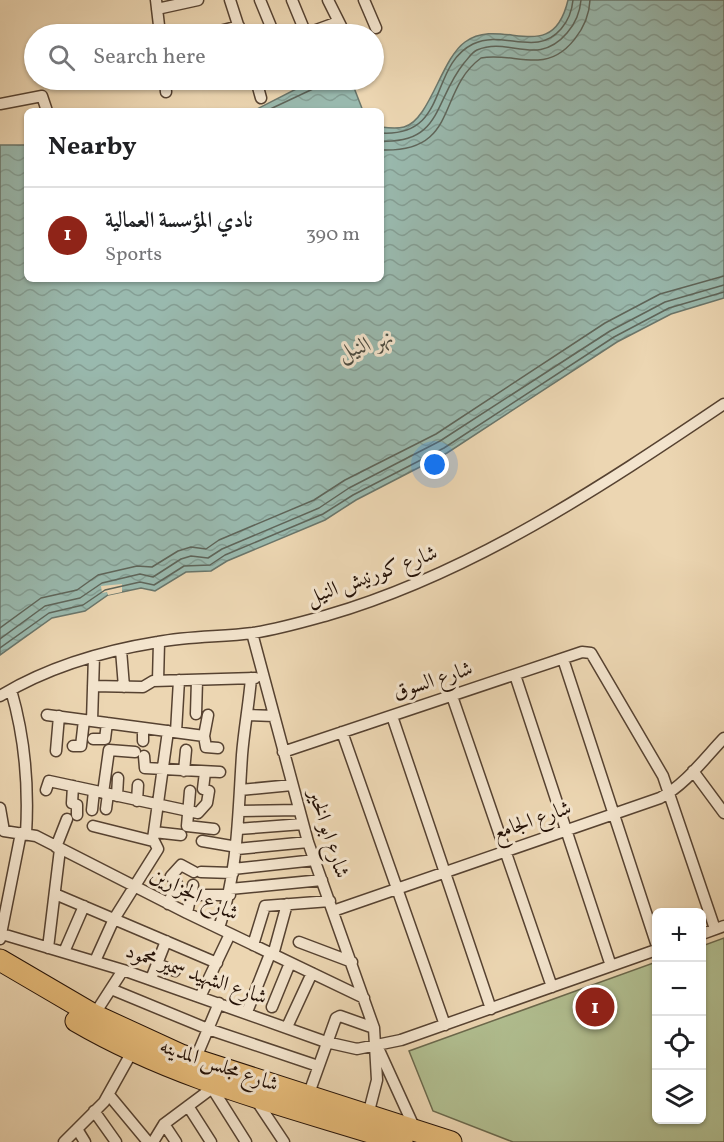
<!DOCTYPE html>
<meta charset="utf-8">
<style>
:root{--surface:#fff;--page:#f2f2f2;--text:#202124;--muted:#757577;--line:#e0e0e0;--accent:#8f2418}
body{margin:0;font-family:Vollkorn,Amiri,serif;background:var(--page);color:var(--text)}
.controls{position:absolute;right:18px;bottom:18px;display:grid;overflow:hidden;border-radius:9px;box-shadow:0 2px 4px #0004}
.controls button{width:54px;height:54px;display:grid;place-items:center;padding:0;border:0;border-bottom:2px solid var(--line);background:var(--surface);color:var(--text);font:30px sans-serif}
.you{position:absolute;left:435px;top:465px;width:21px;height:21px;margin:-15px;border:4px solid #fff;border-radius:50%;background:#1a73e8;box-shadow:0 0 0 9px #1a73e833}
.badge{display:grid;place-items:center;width:39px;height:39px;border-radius:50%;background:var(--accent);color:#fff;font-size:20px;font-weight:700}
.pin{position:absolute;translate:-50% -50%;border:3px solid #fff;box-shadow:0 2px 6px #0006}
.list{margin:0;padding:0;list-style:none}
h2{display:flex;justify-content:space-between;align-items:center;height:78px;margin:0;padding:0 24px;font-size:26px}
h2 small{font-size:20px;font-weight:400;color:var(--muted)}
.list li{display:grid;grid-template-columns:39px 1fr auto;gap:18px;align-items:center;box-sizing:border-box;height:96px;padding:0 24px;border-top:2px solid var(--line)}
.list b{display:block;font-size:22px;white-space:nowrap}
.list p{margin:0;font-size:20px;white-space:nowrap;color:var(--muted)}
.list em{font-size:20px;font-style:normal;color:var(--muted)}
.icon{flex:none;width:33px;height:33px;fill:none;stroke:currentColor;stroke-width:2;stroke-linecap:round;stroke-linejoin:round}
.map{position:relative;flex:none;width:724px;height:1142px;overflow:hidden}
.search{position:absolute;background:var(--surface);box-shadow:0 2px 4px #0004;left:24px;top:24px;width:360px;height:66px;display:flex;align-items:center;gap:15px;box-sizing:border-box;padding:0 21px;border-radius:33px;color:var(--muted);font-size:22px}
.panel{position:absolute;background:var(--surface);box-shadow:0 2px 4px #0004;left:24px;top:108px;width:360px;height:174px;border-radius:9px}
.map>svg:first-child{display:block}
.grass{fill:#b1bf91;stroke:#6a684c;stroke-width:1.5}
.water{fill:url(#water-waves);stroke:#6a766b;stroke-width:1.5}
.pier{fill:#ecd6b2}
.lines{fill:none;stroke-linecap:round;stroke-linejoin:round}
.shore{stroke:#5e655a;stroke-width:1.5}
.street-casing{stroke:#564231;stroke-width:13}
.highway-casing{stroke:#241106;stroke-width:23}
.street{stroke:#f3e4cd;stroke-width:10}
.highway{stroke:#e6bb79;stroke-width:21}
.labels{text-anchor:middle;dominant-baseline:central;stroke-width:6;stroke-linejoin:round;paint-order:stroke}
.street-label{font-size:21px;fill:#241106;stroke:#f3e4cd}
.water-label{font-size:22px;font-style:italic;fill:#4d4c41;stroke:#f3e4cd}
</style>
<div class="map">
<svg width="724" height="1142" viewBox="0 0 724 1142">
<defs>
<pattern id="water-waves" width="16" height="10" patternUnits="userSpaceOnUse" patternTransform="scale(1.5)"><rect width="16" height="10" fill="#99b9ae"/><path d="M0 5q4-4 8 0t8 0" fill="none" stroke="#849e94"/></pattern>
</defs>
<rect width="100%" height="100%" fill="#ecd6b2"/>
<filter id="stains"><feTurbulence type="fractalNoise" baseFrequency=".00333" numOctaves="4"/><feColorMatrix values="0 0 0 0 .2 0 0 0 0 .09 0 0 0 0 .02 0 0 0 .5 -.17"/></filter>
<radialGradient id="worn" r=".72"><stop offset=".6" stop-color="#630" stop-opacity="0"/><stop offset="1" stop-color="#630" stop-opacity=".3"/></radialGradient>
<path class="grass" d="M 724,938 L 724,1142 L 513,1142 L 433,1111 L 409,1051 L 656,962 L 656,1120 L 702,1120 L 702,946 Z"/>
<path class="water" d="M 568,0 L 724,0 L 724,298 L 671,314 L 617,342 L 447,453 L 356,500 L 325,520 L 227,561 L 211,571 L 186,572 L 155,591 L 141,588 L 108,595 L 85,611 L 52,618 L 0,655 L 0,145 L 27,145 L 27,279 L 381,279 L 381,127 C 388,128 397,129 404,127 C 430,120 441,59 465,42 C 502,15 552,68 568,0 Z
M 324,80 L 351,80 L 363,111 L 253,111 L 306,84 Z"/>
<path class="pier" d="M 122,584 L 122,592 L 108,595 L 107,592 L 102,593 L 101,586 Z"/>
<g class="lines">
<path class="shore" d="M 266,111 L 315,88 L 319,80
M 381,133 C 450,137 428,66 473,44 C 503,29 536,58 561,29 C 568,21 572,11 573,0
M 381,141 C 442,144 434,100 464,63 C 468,59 471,53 477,50 C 509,36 537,68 567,33 C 575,24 580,12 581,0
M 381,150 C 460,153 436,91 481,58 C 500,54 519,61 538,60 C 567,59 589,26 590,0
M 0,628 L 41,598 L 77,590 L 98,575 L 137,566 L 152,567 L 178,551 L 191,547 L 206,549 L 219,540 L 314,500 L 345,480 L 436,434 L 605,323 L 660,294 L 724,276
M 0,639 L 45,606 L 80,598 L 102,583 L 140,574 L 153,577 L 181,559 L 191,556 L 208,558 L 222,549 L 319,508 L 349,488 L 440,441 L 610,331 L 665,302 L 724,285
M 0,648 L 49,613 L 83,605 L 105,590 L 140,582 L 154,585 L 184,566 L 210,565 L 225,555 L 323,514 L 353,495 L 444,448 L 614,337 L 669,308 L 724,292"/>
<defs>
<path id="street" d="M 156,0 L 160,34
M 230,0 L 241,34
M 260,0 L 274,34
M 292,0 L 306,34
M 328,0 L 345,34
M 364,0 L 376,28
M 157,9 L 198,0
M 208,34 L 239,26
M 305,34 L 338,22
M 165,80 L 166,92
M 256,80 L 261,98
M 0,104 L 42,96 L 47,111
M 252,633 L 308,842 L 374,1028 L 377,1080 L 368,1115
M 121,650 L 124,687
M 563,659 L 656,943
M 515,675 L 611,966
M 158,681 L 159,642
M 93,686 L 143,687 L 153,681 L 255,678
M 11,690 C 25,738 29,784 26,834
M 0,696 C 48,667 102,651 158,642 C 189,636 222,637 253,633 C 279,629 303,622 328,615 C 472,573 601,487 724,404
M 452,696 L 552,987
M 196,714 L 197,680
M 47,715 L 204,736 L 208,715
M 247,715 L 274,716
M 392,716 L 491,1009
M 92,721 L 94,656
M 176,732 L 179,680
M 342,732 L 445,1025
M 204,736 L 206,747 L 218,748
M 93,739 L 105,739 L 107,723
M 143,741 L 143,728
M 73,746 L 81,746 L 84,720
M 56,751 L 59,716
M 283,752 L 582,652 L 591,653 L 663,776 L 715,929
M 144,756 L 145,768 L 220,772
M 184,771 L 186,750
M 693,771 L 724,813
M 73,786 L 72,803 L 77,805 L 77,815
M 203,789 L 205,772
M 46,790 L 49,781 L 198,813 L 207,803 L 209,791
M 240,790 L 292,785
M 190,791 L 187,826 L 214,829
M 103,793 L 109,750 L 135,752
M 117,796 L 118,778
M 137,801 L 138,785
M 0,808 L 4,831 L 36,836 L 187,913 L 364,998
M 106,809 L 108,794
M 92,810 L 94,791
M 239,811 L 299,810
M 93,826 L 153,841
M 238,829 L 303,824
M 154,832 L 181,835
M 202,841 L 237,847
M 56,847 L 67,819
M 237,849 L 308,842
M 233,869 L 315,860
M 201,872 L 233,873
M 230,889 L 322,880
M 55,894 L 217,963
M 192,895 L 230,895
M 168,904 L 177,884 L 171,876 L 181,865 L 194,872
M 333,911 L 660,798 C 685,785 704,759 724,738
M 187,913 L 193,885
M 219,928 C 238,872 238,815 242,755 C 244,729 249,704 251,678
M 2,934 L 123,970 L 326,1042 L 357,1049 L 401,1040 L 656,950
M 702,934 L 724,926
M 0,939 L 21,833
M 299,942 L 352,962
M 253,945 L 265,906 L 330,901
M 48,948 L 60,849
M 64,952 L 84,906
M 273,955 L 287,904
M 95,961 L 114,919 L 158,849 L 153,839 L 168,731
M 157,964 L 175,971
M 151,979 L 166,941
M 111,989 L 208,1029 L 318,1066
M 200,997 L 230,934
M 272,1007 L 290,963
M 247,1012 L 270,954
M 94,1015 L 123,970
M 287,1027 L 312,973
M 379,1050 L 415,1129
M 195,1060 L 219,1003
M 212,1088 L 246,1142
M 109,1095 L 148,1142
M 308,1096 L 336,1018 L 340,1016 L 374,1028
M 256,1100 L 284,1142
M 188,1106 L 211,1142
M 94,1111 L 116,1142
M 164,1124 L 176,1142
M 77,1129 L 85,1142
M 64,1142 L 104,1102 L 133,1050
M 153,1142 L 164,1124 L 215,1086"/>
<path id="highway" d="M 0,960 L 94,1015 L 181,1055 L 451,1142
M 76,1021 C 179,1081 289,1106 402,1142"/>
</defs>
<use href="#street" class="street-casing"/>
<use href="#highway" class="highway-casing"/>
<use href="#street" class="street"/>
<use href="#highway" class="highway"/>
</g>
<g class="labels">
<g class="street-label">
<text transform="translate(372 576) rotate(-20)">شارع كورنيش النيل</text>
<text transform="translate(433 681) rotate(-18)">شارع السوق</text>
<text transform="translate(532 821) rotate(-19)">شارع الجامع</text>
<text transform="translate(328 834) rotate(72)">شارع ابو الخير</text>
<text transform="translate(194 895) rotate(26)">شارع الجزارين</text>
<text transform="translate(196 975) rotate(19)">شارع الشهيد سمير محمود</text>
<text transform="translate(219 1066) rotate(19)">شارع مجلس المدينه</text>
</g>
<g class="water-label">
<text transform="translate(366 346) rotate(-18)">نهر النيل</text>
</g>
</g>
<rect width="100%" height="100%" filter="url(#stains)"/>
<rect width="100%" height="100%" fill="url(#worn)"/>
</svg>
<div class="controls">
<button>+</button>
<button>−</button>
<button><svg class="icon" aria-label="locate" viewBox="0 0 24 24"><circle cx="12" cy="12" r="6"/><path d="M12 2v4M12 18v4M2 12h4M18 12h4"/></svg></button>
<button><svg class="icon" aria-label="layers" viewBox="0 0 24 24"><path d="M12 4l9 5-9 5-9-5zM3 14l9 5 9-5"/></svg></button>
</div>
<div class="you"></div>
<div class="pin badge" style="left:595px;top:1007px">1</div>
<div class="search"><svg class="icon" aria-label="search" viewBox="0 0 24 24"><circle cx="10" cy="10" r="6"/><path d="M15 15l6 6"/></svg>Search here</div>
<section class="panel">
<h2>Nearby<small></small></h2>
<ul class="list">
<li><span class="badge">1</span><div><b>نادي المؤسسة العمالية</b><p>Sports</p></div><em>390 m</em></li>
</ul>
</section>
</div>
